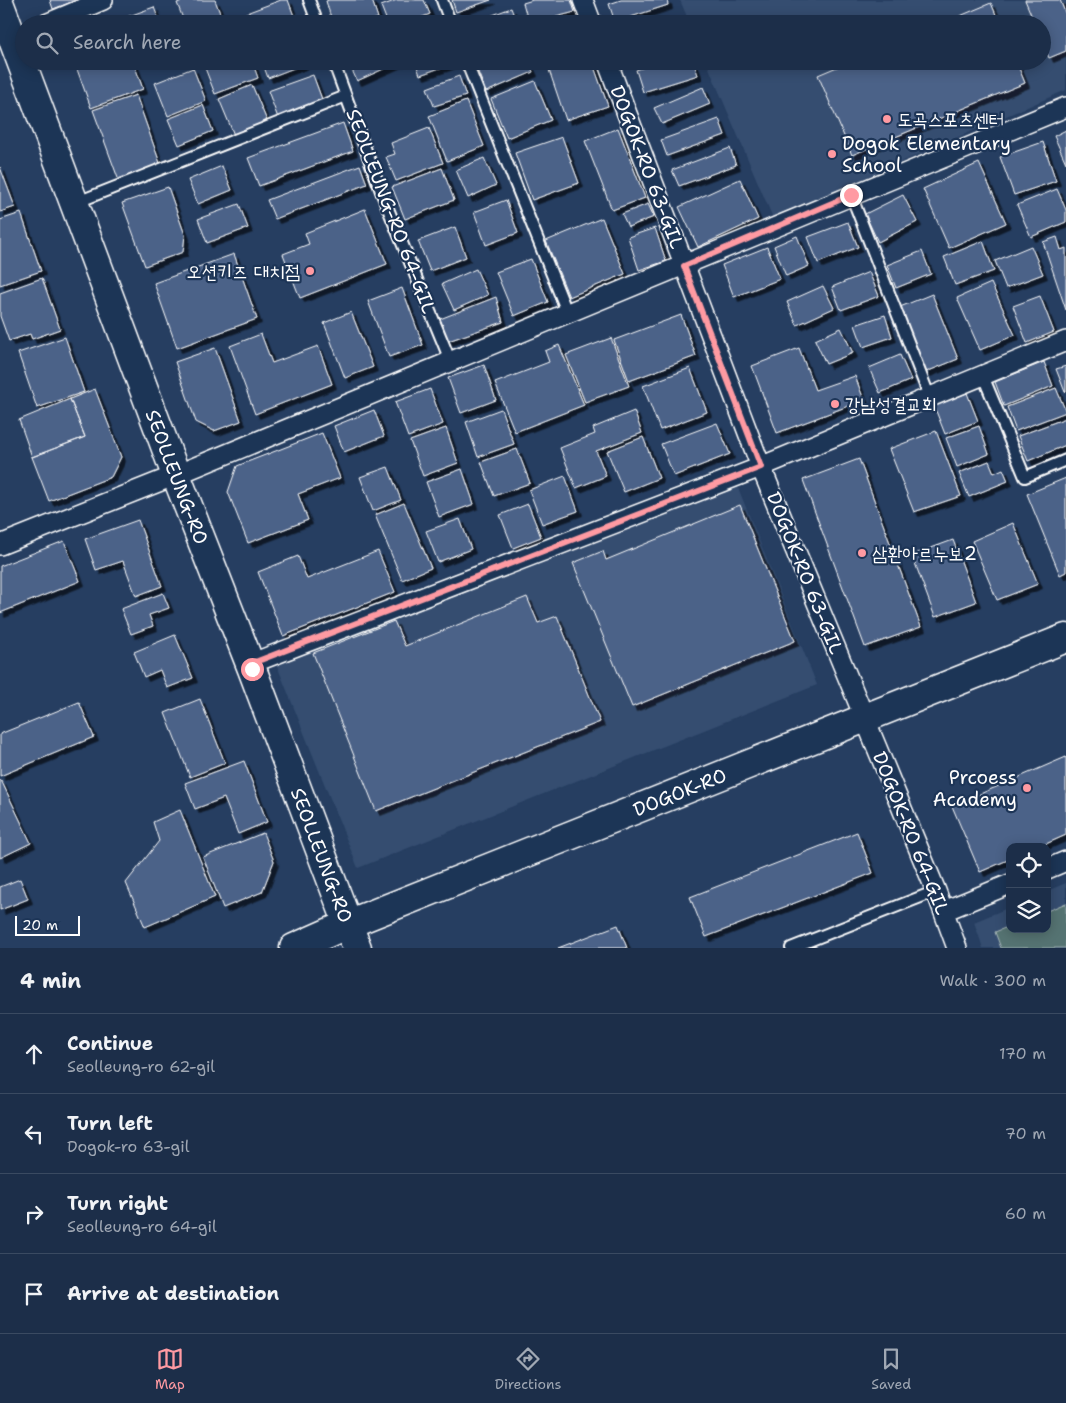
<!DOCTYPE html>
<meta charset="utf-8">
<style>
:root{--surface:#1c2e49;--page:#293a53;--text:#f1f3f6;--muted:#a0a8b4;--line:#3a4a61;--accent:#ff9aa2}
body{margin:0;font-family:"Shantell Sans","Poor Story",sans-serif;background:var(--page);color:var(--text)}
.controls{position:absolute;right:15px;bottom:15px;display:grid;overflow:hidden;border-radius:10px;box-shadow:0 2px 12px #0003}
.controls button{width:45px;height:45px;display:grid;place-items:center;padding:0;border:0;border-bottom:1px solid var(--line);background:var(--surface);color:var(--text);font:25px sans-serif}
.scale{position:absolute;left:15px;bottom:12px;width:65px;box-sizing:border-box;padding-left:5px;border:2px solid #fff;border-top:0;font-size:14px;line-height:18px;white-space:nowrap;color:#fff;-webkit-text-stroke:4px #1d3557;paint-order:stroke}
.stop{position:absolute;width:15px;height:15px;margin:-11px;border:4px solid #ff9aa2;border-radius:50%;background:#fff}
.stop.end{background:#ff9aa2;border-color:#fff;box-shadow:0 1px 5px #0008}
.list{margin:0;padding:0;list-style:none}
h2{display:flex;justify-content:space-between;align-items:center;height:65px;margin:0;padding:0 20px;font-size:21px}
h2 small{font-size:16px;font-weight:400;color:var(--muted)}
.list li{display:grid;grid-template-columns:32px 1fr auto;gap:15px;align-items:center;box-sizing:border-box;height:80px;padding:0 20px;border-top:1px solid var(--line)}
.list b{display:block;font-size:19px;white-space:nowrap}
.list p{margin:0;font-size:16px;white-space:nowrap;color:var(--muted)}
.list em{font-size:16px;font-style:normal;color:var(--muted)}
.icon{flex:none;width:28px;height:28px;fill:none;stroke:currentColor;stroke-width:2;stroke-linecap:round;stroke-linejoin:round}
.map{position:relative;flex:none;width:1066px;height:948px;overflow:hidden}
.search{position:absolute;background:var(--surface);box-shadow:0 2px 12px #0003;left:15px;right:15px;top:15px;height:55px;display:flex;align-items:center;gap:12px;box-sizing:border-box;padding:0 18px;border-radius:28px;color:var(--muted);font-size:19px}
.sheet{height:385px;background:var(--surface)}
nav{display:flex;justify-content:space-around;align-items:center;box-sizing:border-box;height:70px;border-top:1px solid var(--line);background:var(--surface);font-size:14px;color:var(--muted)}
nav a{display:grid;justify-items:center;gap:2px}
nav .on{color:var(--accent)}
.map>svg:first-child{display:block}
.built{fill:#354d70}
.garden{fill:#547372;stroke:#aab9b8}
.building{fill:#4c6288;stroke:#fff;filter:url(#shadow)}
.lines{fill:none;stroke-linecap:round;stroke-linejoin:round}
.service-casing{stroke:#fff;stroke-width:14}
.minor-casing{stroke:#fff;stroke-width:22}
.secondary-casing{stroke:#fff;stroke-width:31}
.service{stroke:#1d3557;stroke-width:10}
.minor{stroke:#1d3557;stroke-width:19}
.secondary{stroke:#1d3557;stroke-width:28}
.route{stroke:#ff9aa2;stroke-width:6}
.poi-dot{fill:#ff9aa2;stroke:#1d3557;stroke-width:2}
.labels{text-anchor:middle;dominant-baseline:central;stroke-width:4.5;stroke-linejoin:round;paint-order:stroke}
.poi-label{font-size:19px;fill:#fff;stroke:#1d3557;text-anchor:start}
.street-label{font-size:19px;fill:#fff;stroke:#1d3557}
</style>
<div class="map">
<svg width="1066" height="948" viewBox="0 0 1066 948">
<defs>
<filter id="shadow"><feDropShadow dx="4.5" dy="4.5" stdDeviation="0" flood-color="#0009"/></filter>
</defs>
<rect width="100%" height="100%" fill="#263e61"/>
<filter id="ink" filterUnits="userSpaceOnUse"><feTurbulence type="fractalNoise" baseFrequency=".02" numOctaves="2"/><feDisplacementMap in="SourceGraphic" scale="10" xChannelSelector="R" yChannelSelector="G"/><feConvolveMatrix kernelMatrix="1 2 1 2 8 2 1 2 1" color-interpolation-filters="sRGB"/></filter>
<g filter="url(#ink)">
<path class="built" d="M 680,0 L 1066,0 L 1066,90 L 773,218 L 706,61 L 1042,61 L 1042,24 L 690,24 Z
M 735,480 L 817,685 L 358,868 L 276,663 Z
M 1066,883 L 1066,948 L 983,948 L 974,922 L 1010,907 L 1010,929 L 1047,929 L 1047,891 Z"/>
<path class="garden" d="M 1066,903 L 1066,948 L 1001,948 L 995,932 L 1010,926 L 1010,929 L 1047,929 L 1047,911 Z"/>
<path class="building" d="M 50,0 L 77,0 L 53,9 Z
M 185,0 L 215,0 L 221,16 L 202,24 L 185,24 L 177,3 Z
M 281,0 L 288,0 L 297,24 L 244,24 L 241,15 Z
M 329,0 L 372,0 L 378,18 L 361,24 L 333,24 L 326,1 Z
M 397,0 L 424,0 L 430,14 L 410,22 L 411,24 L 388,24 L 381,6 Z
M 452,0 L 491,0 L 456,12 Z
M 533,0 L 571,0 L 575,12 L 529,24 L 523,3 Z
M 621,0 L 667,0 L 668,5 L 615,22 L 609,4 Z
M 1025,0 L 1060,0 L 1066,15 L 1066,51 L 1049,58 L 1042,41 L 1042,24 L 1035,24 Z
M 991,3 L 1000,24 L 941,24 Z
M 154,7 L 160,24 L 107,24 Z
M 511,8 L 517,24 L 469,24 Z
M 74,61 L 133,61 L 143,89 L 91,108 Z
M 223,61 L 252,61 L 258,78 L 215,94 L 205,68 Z
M 262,61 L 312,61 L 268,78 Z
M 348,61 L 398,61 L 399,62 L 357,81 Z
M 415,61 L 453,61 L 454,63 L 420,75 Z
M 476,61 L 528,61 L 533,72 L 486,92 L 474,62 Z
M 564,61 L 592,61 L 608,106 L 566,120 L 548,67 Z
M 663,61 L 693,61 L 698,75 L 643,92 L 636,70 Z
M 851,61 L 1016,61 L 1025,83 L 852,155 L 818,75 Z
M 193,68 L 206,101 L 168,116 L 155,83 Z
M 313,75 L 323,102 L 278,118 L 268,91 Z
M 459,76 L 466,96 L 434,106 L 427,88 Z
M 535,81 L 551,120 L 507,138 L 491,99 Z
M 252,85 L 267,121 L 234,135 L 219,99 Z
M 703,87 L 710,104 L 662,124 L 654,108 Z
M 136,95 L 161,166 L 119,181 L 93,110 Z
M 466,101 L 484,146 L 447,161 L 429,116 Z
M 203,105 L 213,131 L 179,145 L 168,119 Z
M 719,119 L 725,135 L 667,156 L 661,140 Z
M 343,123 L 353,151 L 259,186 L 248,158 Z
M 429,128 L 443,163 L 396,181 L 386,157 L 395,154 L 391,143 Z
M 618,128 L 645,198 L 612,210 L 585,141 Z
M 1066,130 L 1066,163 L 1054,136 Z
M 562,137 L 579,183 L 532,200 L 515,153 Z
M 1043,142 L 1056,181 L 1014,195 L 1000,157 Z
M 730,148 L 736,165 L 679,186 L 672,170 Z
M 484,158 L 496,185 L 468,198 L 456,170 Z
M 979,163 L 1006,223 L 949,248 L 923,189 Z
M 360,165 L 367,184 L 275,219 L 267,200 Z
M 222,166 L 232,190 L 198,204 L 188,180 Z
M 0,167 L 15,207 L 0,212 Z
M 442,168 L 454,200 L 405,219 L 392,187 Z
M 740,179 L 758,219 L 698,247 L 679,207 Z
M 168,187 L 185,235 L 183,252 L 145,266 L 122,203 Z
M 1057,189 L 1066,210 L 1066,222 L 1031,237 L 1017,205 Z
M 903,195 L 917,222 L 878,242 L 865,214 Z
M 506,200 L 518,233 L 486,245 L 474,212 Z
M 239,204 L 248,228 L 207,243 L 198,219 Z
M 648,204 L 654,217 L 628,227 L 622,214 Z
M 365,209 L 387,264 L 300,298 L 283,254 L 309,244 L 305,233 Z
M 21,213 L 41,271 L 0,285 L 0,220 Z
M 602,218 L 625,274 L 569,297 L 546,241 Z
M 848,222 L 858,247 L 818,263 L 808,237 Z
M 455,227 L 466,257 L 430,271 L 418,241 Z
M 655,228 L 666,261 L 639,270 L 628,237 Z
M 797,236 L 809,266 L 786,276 L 774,246 Z
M 1057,237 L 1061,250 L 1066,248 L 1066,310 L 1043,242 Z
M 983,241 L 994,271 L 955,285 L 944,257 Z
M 1031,246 L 1043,274 L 1006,288 L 995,261 Z
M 767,247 L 780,279 L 734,297 L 722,265 Z
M 922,251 L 931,274 L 896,288 L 887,265 Z
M 234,254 L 257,319 L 177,348 L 154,283 Z
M 531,259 L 548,302 L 514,316 L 496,272 Z
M 476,269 L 488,295 L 454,310 L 442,284 Z
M 869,272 L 879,296 L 841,310 L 832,287 Z
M 42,278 L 60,329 L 32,339 L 30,334 L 9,341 L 0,316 L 0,293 Z
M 991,283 L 1015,335 L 980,350 L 957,298 Z
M 823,286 L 834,308 L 797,325 L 787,302 Z
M 402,288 L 423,345 L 389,357 L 368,301 Z
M 932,294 L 958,359 L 926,372 L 900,307 Z
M 1040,296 L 1054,332 L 1027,343 L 1013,306 Z
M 496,297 L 503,322 L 448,341 L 440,319 Z
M 351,312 L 373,367 L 345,378 L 324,323 Z
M 681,315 L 696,356 L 629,381 L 614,340 Z
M 885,315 L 892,337 L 863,347 L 855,325 Z
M 841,328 L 853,353 L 826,364 L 815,340 Z
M 261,334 L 272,363 L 318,346 L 332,384 L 255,414 L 230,346 Z
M 65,337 L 84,392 L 37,408 L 18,353 Z
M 611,338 L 629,386 L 585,402 L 566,355 Z
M 559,345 L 584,405 L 515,432 L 495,383 L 549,362 L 545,351 Z
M 215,348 L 241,421 L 214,431 L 196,422 L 175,362 Z
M 799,348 L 815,390 L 855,376 L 864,400 L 777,433 L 752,366 Z
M 900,355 L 911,380 L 880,393 L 869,368 Z
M 1044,362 L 1053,386 L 1004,406 L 995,382 Z
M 484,365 L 496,400 L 461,413 L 448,378 Z
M 1066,366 L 1066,391 L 1065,392 L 1056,369 Z
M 690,368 L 707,412 L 660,430 L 643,386 Z
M 1056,388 L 1066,412 L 1016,431 L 1007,407 Z
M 95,389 L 121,457 L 111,477 L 49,501 L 32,457 L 85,437 L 70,399 Z
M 430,389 L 443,424 L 408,437 L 395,402 Z
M 967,393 L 978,421 L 945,434 L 934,406 Z
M 70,399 L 85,437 L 32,457 L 19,420 Z
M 501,409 L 514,444 L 478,457 L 466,422 Z
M 374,410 L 384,436 L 344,452 L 334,426 Z
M 634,411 L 642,433 L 596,451 L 606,476 L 576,488 L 560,448 L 595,434 L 593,428 Z
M 1066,418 L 1066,445 L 1028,461 L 1018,436 Z
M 717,423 L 730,454 L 674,476 L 661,444 Z
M 979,426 L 989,454 L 957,467 L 946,438 Z
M 446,428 L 458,463 L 423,476 L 410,441 Z
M 936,431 L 961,496 L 914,512 L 889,449 Z
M 322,433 L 340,478 L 298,494 L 308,520 L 248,543 L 228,492 L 237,466 Z
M 643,437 L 659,478 L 624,492 L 607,451 Z
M 517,449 L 530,483 L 494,496 L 481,462 Z
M 859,459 L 921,627 L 865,647 L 803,480 Z
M 989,461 L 994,473 L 1003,469 L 1008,481 L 969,497 L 959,473 Z
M 388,467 L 401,500 L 373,511 L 360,477 Z
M 462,469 L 474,504 L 439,517 L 426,482 Z
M 565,476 L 578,511 L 542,524 L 529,490 Z
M 1066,478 L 1066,572 L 1060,575 L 1027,494 Z
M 404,503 L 431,568 L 402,580 L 375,515 Z
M 528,504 L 541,537 L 513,548 L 500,515 Z
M 740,505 L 795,641 L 632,707 L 573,563 L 603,551 L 606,560 Z
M 460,519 L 471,549 L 438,562 L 426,531 Z
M 138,520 L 162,586 L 136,596 L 123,561 L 96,570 L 85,539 Z
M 1013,523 L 1038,584 L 997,600 L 972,541 Z
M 953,540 L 976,602 L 935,617 L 912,555 Z
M 64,541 L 80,581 L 0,613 L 0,566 Z
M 378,551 L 395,592 L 283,636 L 258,572 L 298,556 L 307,579 Z
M 163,593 L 169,608 L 149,615 L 153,626 L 131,634 L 121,609 Z
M 527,597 L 538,623 L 557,616 L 600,722 L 376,811 L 313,653 L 394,621 L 405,646 Z
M 175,635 L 193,678 L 167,688 L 160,670 L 144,677 L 134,652 Z
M 200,699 L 225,763 L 190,777 L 165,713 Z
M 79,702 L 94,737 L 0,776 L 0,734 Z
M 1066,757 L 1066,835 L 1039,847 L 1010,847 L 1010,859 L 980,872 L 952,806 Z
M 244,761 L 267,822 L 238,834 L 224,798 L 195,809 L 185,783 Z
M 1,780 L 31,843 L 0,858 L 0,781 Z
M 180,810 L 215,897 L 145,927 L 126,883 L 159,841 L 153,822 Z
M 857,832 L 873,873 L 706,937 L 690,897 Z
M 263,833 L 274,861 L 262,892 L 223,908 L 203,857 Z
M 20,879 L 28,899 L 0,910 L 0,887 Z
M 618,925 L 627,948 L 558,948 Z"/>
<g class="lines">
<defs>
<path id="service" d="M 309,0 L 318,24
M 442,0 L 451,24
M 333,61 L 382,194 L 450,360
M 466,61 L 567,312
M 851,195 L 930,398
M 75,203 L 346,96
M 983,376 L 1025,477 L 1066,460
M 791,948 L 936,891"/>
<path id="minor" d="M 583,0 L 592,24
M 46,24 L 103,0
M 607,61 L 761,467 L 936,891 L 957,948
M 0,545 L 176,475 L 1066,107
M 250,664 L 753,470 L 1066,341
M 1047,869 L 1066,861
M 944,911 L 1010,884"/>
<g id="secondary">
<path id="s1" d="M 0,5 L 176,475 L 252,669 L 357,948"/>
<path id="s2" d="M 294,948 L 348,924 L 1066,638"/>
</g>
</defs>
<use href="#service" class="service-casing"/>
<use href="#minor" class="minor-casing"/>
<use href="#secondary" class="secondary-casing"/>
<use href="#service" class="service"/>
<use href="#minor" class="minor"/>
<use href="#secondary" class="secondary"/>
</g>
</g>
<g class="lines" filter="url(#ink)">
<path class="route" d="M 252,669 L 250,664 L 761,467 L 684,266 L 851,195"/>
</g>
<g class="poi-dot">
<circle cx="887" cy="119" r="5"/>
<circle cx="832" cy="154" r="5"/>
<circle cx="310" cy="271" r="5"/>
<circle cx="835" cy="404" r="5"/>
<circle cx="862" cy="553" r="5"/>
<circle cx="1027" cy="788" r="5"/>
</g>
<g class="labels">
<g class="poi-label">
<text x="897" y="119">도곡스포츠센터</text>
<text x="842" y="143">Dogok Elementary<tspan x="842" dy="22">School</tspan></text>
<text x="300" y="271" text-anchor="end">오션키즈 대치점</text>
<text x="845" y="404">강남성결교회</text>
<text x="872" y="553">삼환아르누보2</text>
<text x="1017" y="777" text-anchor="end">Prcoess<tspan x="1017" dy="22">Academy</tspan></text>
</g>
<g class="street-label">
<text transform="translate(647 167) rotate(69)">DOGOK-RO 63-GIL</text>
<text transform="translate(391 211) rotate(69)">SEOLLEUNG-RO 64-GIL</text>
<text stroke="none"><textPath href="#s1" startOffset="504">SEOLLEUNG-RO</textPath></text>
<text transform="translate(805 573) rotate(68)">DOGOK-RO 63-GIL</text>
<text stroke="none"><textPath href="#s2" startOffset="416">DOGOK-RO</textPath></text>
<text transform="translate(911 833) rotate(68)">DOGOK-RO 64-GIL</text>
<text stroke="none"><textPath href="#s1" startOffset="909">SEOLLEUNG-RO</textPath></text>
</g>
</g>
</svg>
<div class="controls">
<button><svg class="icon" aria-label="locate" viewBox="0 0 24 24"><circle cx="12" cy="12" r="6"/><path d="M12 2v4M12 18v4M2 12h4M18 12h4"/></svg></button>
<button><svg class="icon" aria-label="layers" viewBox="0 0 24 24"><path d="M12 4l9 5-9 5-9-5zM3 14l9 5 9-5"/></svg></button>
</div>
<div class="scale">20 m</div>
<div class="stop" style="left:252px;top:669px"></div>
<div class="stop end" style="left:851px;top:195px"></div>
<div class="search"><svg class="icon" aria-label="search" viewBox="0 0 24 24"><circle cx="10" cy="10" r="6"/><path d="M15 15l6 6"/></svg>Search here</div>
</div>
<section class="sheet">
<h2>4 min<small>Walk · 300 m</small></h2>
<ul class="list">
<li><svg class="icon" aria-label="ahead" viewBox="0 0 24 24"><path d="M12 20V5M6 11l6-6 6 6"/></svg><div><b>Continue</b><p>Seolleung-ro 62-gil</p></div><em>170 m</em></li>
<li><svg class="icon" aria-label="left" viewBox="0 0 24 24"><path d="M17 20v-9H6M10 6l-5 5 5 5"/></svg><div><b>Turn left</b><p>Dogok-ro 63-gil</p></div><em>70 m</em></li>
<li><svg class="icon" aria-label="right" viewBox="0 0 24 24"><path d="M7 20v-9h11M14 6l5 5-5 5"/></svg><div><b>Turn right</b><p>Seolleung-ro 64-gil</p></div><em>60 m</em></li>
<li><svg class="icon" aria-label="arrive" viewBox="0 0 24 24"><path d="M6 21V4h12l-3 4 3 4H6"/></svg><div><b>Arrive at destination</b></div></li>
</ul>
</section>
<nav>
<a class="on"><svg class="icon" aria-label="map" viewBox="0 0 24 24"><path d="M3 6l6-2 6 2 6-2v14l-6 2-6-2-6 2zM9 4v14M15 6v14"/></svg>Map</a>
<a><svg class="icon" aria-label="directions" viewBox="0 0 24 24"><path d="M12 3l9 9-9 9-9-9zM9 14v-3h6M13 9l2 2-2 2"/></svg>Directions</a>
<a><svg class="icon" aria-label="saved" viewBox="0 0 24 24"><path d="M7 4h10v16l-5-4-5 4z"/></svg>Saved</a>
</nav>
